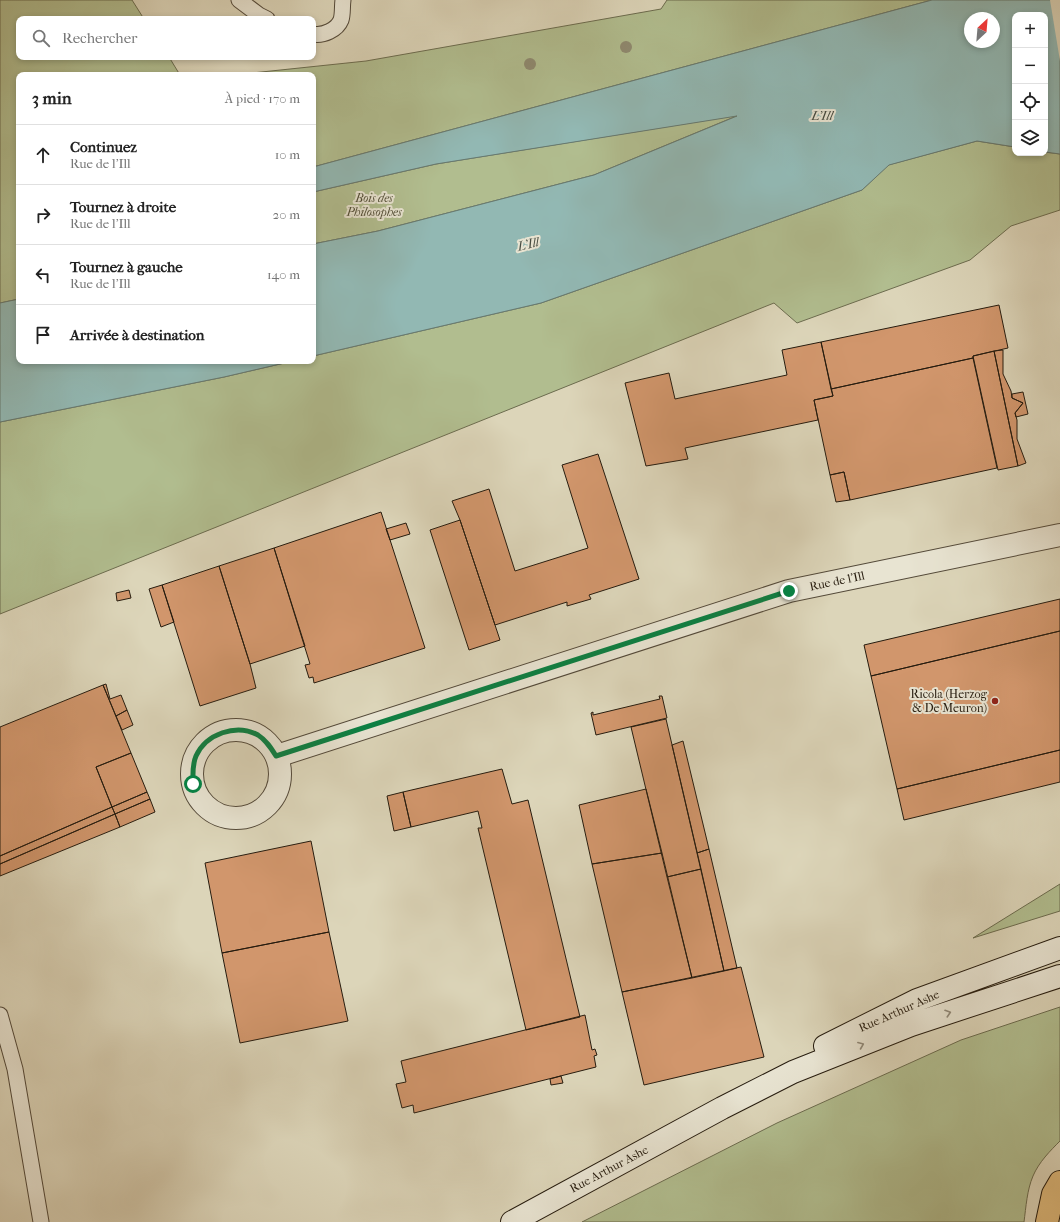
<!DOCTYPE html>
<html lang="fr">
<meta charset="utf-8">
<style>
:root{--surface:#fff;--page:#f2f2f2;--text:#222;--muted:#767676;--line:#e0e0e0}
body{margin:0;font-family:"IM FELL French Canon",serif;background:var(--page);color:var(--text)}
.controls{position:absolute;right:12px;top:12px;display:grid;overflow:hidden;border-radius:8px;box-shadow:0 2px 6px #0003}
.controls button{width:36px;height:36px;display:grid;place-items:center;padding:0;border:0;border-bottom:1px solid var(--line);background:var(--surface);color:var(--text);font:20px sans-serif}
.compass{position:absolute;left:964px;top:12px;width:36px;height:36px;border-radius:50%;background:var(--surface);box-shadow:0 2px 6px #0003;rotate:26deg}
.stop{position:absolute;width:12px;height:12px;margin:-9px;border:3px solid #0b8043;border-radius:50%;background:#fff}
.stop.end{background:#0b8043;border-color:#fff;box-shadow:0 1px 4px #0008}
.list{margin:0;padding:0;list-style:none}
h2{display:flex;justify-content:space-between;align-items:center;height:52px;margin:0;padding:0 16px;font-size:17px}
h2 small{font-size:13px;font-weight:400;color:var(--muted)}
.list li{display:grid;grid-template-columns:26px 1fr auto;gap:12px;align-items:center;box-sizing:border-box;height:60px;padding:0 16px;border-top:1px solid var(--line)}
.list b{display:block;font-size:15px;white-space:nowrap}
.list p{margin:0;font-size:13px;white-space:nowrap;color:var(--muted)}
.list em{font-size:13px;font-style:normal;color:var(--muted)}
.icon{flex:none;width:22px;height:22px;fill:none;stroke:currentColor;stroke-width:2;stroke-linecap:round;stroke-linejoin:round}
.map{position:relative;flex:none;width:1060px;height:1222px;overflow:hidden}
.search{position:absolute;background:var(--surface);box-shadow:0 2px 6px #0003;left:16px;top:16px;width:300px;height:44px;display:flex;align-items:center;gap:10px;box-sizing:border-box;padding:0 14px;border-radius:8px;color:var(--muted);font-size:15px}
.panel{position:absolute;background:var(--surface);box-shadow:0 2px 6px #0003;left:16px;top:72px;width:300px;height:292px;border-radius:8px}
.map>svg:first-child{display:block}
.green{fill:#b1bd8f;stroke:#6c6c4f}
.water{fill:#92b8b3;stroke:#677a71;fill-rule:evenodd}
.pier{fill:#dcd5b9}
.building{fill:#d1966c;stroke:#261c0f}
.lines{fill:none;stroke-linecap:round;stroke-linejoin:round}
.service-casing{stroke:#544a3a;stroke-width:17}
.minor-casing{stroke:#544a3a;stroke-width:24}
.secondary-casing{stroke:#261c0f;stroke-width:24}
.primary-casing{stroke:#261c0f;stroke-width:24}
.service{stroke:#e8e4d2;stroke-width:15}
.minor{stroke:#e8e4d2;stroke-width:22}
.secondary{stroke:#e8e4d2;stroke-width:22}
.primary{stroke:#deba7c;stroke-width:22}
.tree{fill:#8f8a70}
.oneway{stroke:#918a7a}
.route{stroke:#0b8043;stroke-width:5}
.poi-dot{fill:#8f2418;stroke:#e8e4d2;stroke-width:1.5}
.labels{text-anchor:middle;dominant-baseline:central;stroke-width:4;stroke-linejoin:round;paint-order:stroke}
.park-label{font-size:12px;font-style:italic;fill:#504c35;stroke:#e8e4d2}
.street-label{font-size:12px;fill:#261c0f;stroke:#e8e4d2}
.poi-label{font-size:12px;fill:#261c0f;stroke:#e8e4d2;text-anchor:end}
.water-label{font-size:13px;font-style:italic;fill:#464b40;stroke:#e8e4d2}
</style>
<div class="map">
<svg width="1060" height="1222" viewBox="0 0 1060 1222">
<rect width="100%" height="100%" fill="#dcd5b9"/>
<filter id="stains"><feTurbulence type="fractalNoise" baseFrequency=".005" numOctaves="4"/><feColorMatrix values="0 0 0 0 .2 0 0 0 0 .09 0 0 0 0 .02 0 0 0 .5 -.17"/></filter>
<radialGradient id="worn" r=".72"><stop offset=".6" stop-color="#630" stop-opacity="0"/><stop offset="1" stop-color="#630" stop-opacity=".3"/></radialGradient>
<path class="green" d="M 0,0 L 132,0 L 144,19 L 19,19 L 19,57 L 169,57 L 180,75 L 19,75 L 19,299 L 0,303 Z
M 667,0 L 932,0 L 313,167 L 313,75 L 233,75 L 366,61 L 661,9 Z
M 739,115 L 594,175 L 378,231 L 313,244 L 313,192 L 436,164 Z
M 977,141 L 1015,147 L 1015,153 L 1045,153 L 1045,152 L 1060,154 L 1060,210 L 1011,226 L 970,260 L 797,323 L 774,303 L 0,614 L 0,422 L 224,377 L 293,361 L 313,361 L 313,356 L 541,303 L 862,190 L 888,165 Z
M 1060,884 L 1060,911 L 973,938 Z
M 1060,1007 L 1060,1141 C 1050,1151 1039,1162 1033,1176 C 1027,1190 1026,1207 1024,1222 L 582,1222 L 777,1123 L 961,1040 Z"/>
<path class="water" d="M 932,0 L 1060,0 L 1060,154 L 1045,152 L 1045,15 L 1015,15 L 1015,147 L 977,141 L 889,165 L 862,190 L 541,303 L 313,356 L 313,244 L 378,231 L 594,175 L 737,116 L 436,164 L 313,192 L 313,167 ZM 970,18 L 994,18 L 994,42 L 970,42 Z
M 19,299 L 19,361 L 293,361 L 224,377 L 0,422 L 0,303 Z"/>
<path class="pier" d="M 1050,0 L 1060,0 L 1060,61 Z"/>
<path class="building" d="M 999,305 L 1008,348 L 973,356 L 973,358 L 831,389 L 821,342 Z
M 821,342 L 833,396 L 814,400 L 818,420 L 685,448 L 688,459 L 646,466 L 625,383 L 669,373 L 675,399 L 787,375 L 782,350 Z
M 1003,350 L 1003,374 L 1011,391 L 1012,398 L 1023,403 L 1015,413 L 1017,420 L 1017,439 L 1026,463 L 1018,466 L 994,351 Z
M 994,351 L 1018,466 L 998,470 L 973,356 Z
M 973,358 L 997,468 L 850,500 L 844,472 L 830,475 L 814,400 L 833,396 L 831,389 Z
M 1023,392 L 1028,414 L 1016,417 L 1015,413 L 1023,403 L 1012,398 L 1012,394 Z
M 598,454 L 639,579 L 589,595 L 591,599 L 567,606 L 567,602 L 495,625 L 460,520 L 452,501 L 489,489 L 515,571 L 588,548 L 562,465 Z
M 844,472 L 850,500 L 836,502 L 830,475 Z
M 381,512 L 425,648 L 314,683 L 313,677 L 309,678 L 305,665 L 310,664 L 274,548 Z
M 460,520 L 500,640 L 469,650 L 430,530 Z
M 406,523 L 410,534 L 390,540 L 386,529 Z
M 274,548 L 305,646 L 250,664 L 219,566 Z
M 219,566 L 250,664 L 256,688 L 200,706 L 162,585 Z
M 162,585 L 174,622 L 161,627 L 149,589 Z
M 129,590 L 131,598 L 117,601 L 116,593 Z
M 1060,599 L 1060,631 L 871,676 L 864,645 Z
M 1060,631 L 1060,750 L 897,789 L 871,676 Z
M 106,684 L 110,699 L 121,695 L 127,710 L 116,716 L 103,685 Z
M 103,685 L 131,753 L 96,767 L 112,807 L 0,856 L 0,727 Z
M 659,696 L 662,696 L 667,718 L 596,735 L 591,713 L 593,712 L 593,715 L 660,699 Z
M 127,710 L 133,725 L 122,730 L 116,716 Z
M 666,719 L 701,869 L 667,877 L 631,727 Z
M 683,741 L 709,849 L 697,853 L 672,745 Z
M 1060,750 L 1060,782 L 904,820 L 897,789 Z
M 131,753 L 147,792 L 112,807 L 96,767 Z
M 502,769 L 512,804 L 528,800 L 580,1017 L 526,1030 L 478,828 L 482,828 L 478,811 L 411,827 L 403,792 Z
M 646,789 L 662,853 L 592,864 L 579,805 Z
M 147,792 L 150,799 L 115,814 L 112,807 Z
M 403,792 L 411,827 L 394,831 L 387,796 Z
M 150,799 L 155,812 L 120,827 L 115,814 Z
M 112,807 L 115,814 L 0,864 L 0,856 Z
M 115,814 L 120,827 L 0,876 L 0,864 Z
M 311,841 L 329,932 L 222,953 L 205,863 Z
M 709,849 L 737,968 L 724,971 L 697,853 Z
M 662,853 L 692,978 L 622,992 L 592,864 Z
M 701,869 L 724,971 L 692,978 L 667,877 Z
M 329,932 L 348,1021 L 240,1043 L 222,953 Z
M 741,967 L 764,1057 L 644,1085 L 622,992 Z
M 585,1015 L 592,1050 L 595,1049 L 597,1055 L 594,1056 L 596,1067 L 414,1113 L 413,1105 L 402,1108 L 396,1084 L 406,1082 L 401,1061 Z
M 561,1076 L 563,1083 L 551,1085 L 550,1079 Z"/>
<g class="lines">
<defs>
<path id="service" d="M 239,0 L 259,15 L 267,19
M 313,34 C 323,36 337,30 341,20 C 343,14 342,6 343,0
M 0,1015 L 15,1069 L 41,1222"/>
<path id="minor" d="M192 774a44 44 0 1 1 88 0a44 44 0 1 1-88 0Z
M 277,756 L 789,591 L 1060,535"/>
<path id="secondary" d="M 825,1046 L 917,1000 L 1060,948
M 512,1222 L 722,1108 L 793,1072 L 911,1025 L 1060,976"/>
<path id="primary" d="M 1047,1222 L 1053,1194 L 1060,1182"/>
</defs>
<use href="#service" class="service-casing"/>
<use href="#minor" class="minor-casing"/>
<use href="#secondary" class="secondary-casing"/>
<use href="#primary" class="primary-casing"/>
<use href="#service" class="service"/>
<use href="#minor" class="minor"/>
<use href="#secondary" class="secondary"/>
<use href="#primary" class="primary"/>
</g>
<g class="tree">
<circle cx="626" cy="47" r="6"/>
<circle cx="530" cy="64" r="6"/>
</g>
<defs><path id="oneway-chevron" d="M-2-3.5L2.5 0L-2 3.5" fill="none" stroke-width="1.6" stroke-linecap="round" stroke-linejoin="round"/></defs>
<g class="oneway">
<use href="#oneway-chevron" transform="translate(948 1013) rotate(-18)"/>
<use href="#oneway-chevron" transform="translate(861 1045) rotate(-22)"/>
</g>
<g class="lines">
<path class="route" d="M 193,784 C 193,774 192,765 196,756 C 206,734 236,723 258,735 C 266,740 271,748 276,756 L 789,591"/>
</g>
<circle class="poi-dot" cx="995" cy="701" r="4"/>
<g class="labels">
<g class="park-label">
<text x="374" y="198">Bois des<tspan x="374" dy="14">Philosophes</tspan></text>
</g>
<g class="street-label">
<text transform="translate(837 581) rotate(-12)">Rue de l'Ill</text>
<text transform="translate(899 1011) rotate(-24)">Rue Arthur Ashe</text>
<text transform="translate(609 1169) rotate(-28)">Rue Arthur Ashe</text>
</g>
<g class="poi-label">
<text x="987" y="694">Ricola (Herzog<tspan x="987" dy="14">&amp; De Meuron)</tspan></text>
</g>
<g class="water-label">
<text x="822" y="115">L'Ill</text>
<text transform="translate(528 244) rotate(-14)">L'Ill</text>
</g>
</g>
<rect width="100%" height="100%" filter="url(#stains)"/>
<rect width="100%" height="100%" fill="url(#worn)"/>
</svg>
<div class="controls">
<button>+</button>
<button>−</button>
<button><svg class="icon" aria-label="locate" viewBox="0 0 24 24"><circle cx="12" cy="12" r="6"/><path d="M12 2v4M12 18v4M2 12h4M18 12h4"/></svg></button>
<button><svg class="icon" aria-label="layers" viewBox="0 0 24 24"><path d="M12 4l9 5-9 5-9-5zM3 14l9 5 9-5"/></svg></button>
</div>
<svg class="compass" viewBox="-18 -18 36 36"><path d="M0-13l5 13h-10z" fill="#e53935"/><path d="M0 13l5-13h-10z" fill="#767676"/></svg>
<div class="stop" style="left:193px;top:784px"></div>
<div class="stop end" style="left:789px;top:591px"></div>
<div class="search"><svg class="icon" aria-label="search" viewBox="0 0 24 24"><circle cx="10" cy="10" r="6"/><path d="M15 15l6 6"/></svg>Rechercher</div>
<section class="panel">
<h2>3 min<small>À pied · 170 m</small></h2>
<ul class="list">
<li><svg class="icon" aria-label="ahead" viewBox="0 0 24 24"><path d="M12 20V5M6 11l6-6 6 6"/></svg><div><b>Continuez</b><p>Rue de l'Ill</p></div><em>10 m</em></li>
<li><svg class="icon" aria-label="right" viewBox="0 0 24 24"><path d="M7 20v-9h11M14 6l5 5-5 5"/></svg><div><b>Tournez à droite</b><p>Rue de l'Ill</p></div><em>20 m</em></li>
<li><svg class="icon" aria-label="left" viewBox="0 0 24 24"><path d="M17 20v-9H6M10 6l-5 5 5 5"/></svg><div><b>Tournez à gauche</b><p>Rue de l'Ill</p></div><em>140 m</em></li>
<li><svg class="icon" aria-label="arrive" viewBox="0 0 24 24"><path d="M6 21V4h12l-3 4 3 4H6"/></svg><div><b>Arrivée à destination</b></div></li>
</ul>
</section>
</div>
